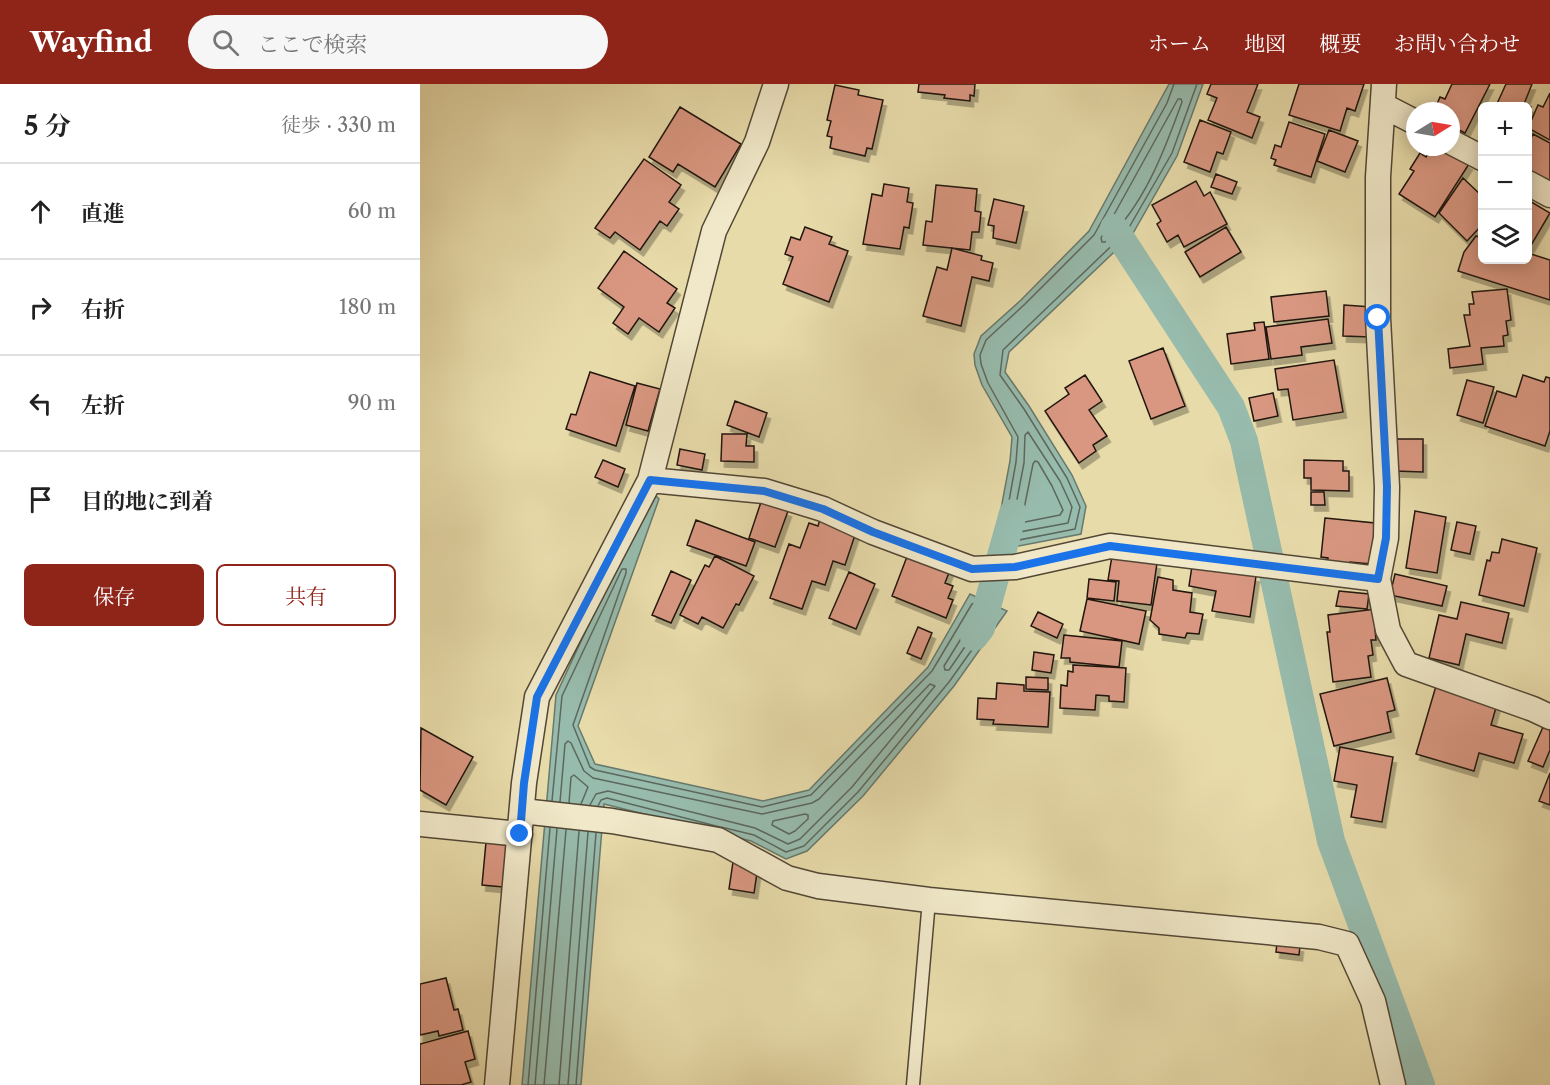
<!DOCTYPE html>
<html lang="ja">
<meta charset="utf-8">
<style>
:root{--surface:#fff;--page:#f6f6f6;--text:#222;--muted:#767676;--line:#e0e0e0;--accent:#8f2418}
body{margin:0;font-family:"Libre Caslon Text","Noto Serif JP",serif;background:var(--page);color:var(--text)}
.controls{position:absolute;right:18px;top:18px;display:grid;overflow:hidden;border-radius:9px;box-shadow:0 3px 15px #0003}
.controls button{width:54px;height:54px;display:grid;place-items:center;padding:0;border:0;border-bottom:2px solid var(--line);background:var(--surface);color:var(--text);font:30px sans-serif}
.compass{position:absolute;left:986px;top:18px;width:54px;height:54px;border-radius:50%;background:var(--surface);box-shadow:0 3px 15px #0003;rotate:79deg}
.stop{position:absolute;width:18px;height:18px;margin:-14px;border:4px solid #1a73e8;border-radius:50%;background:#fff}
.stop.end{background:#1a73e8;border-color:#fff;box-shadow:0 2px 6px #0008}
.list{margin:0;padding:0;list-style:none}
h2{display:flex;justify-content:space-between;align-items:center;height:78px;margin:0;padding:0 24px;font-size:26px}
h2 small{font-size:20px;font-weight:400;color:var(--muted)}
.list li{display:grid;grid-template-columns:39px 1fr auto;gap:18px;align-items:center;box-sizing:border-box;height:96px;padding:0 24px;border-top:2px solid var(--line)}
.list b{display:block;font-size:22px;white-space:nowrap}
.list em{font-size:20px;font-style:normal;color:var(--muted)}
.actions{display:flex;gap:12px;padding:18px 24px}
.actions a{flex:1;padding:14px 0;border:2px solid var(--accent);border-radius:9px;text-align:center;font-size:21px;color:var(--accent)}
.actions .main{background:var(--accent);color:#fff}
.icon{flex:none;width:33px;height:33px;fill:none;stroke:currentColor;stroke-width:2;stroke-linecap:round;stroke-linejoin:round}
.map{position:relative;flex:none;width:1130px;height:1001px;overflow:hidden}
header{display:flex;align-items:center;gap:36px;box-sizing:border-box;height:84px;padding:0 30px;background:var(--accent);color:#fff}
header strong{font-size:28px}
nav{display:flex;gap:33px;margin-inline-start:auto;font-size:21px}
.search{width:420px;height:54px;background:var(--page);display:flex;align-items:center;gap:15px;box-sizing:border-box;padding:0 21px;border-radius:33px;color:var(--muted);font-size:22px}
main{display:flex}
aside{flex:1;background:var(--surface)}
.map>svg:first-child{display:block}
.water{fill:#97bbad;stroke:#67796d;stroke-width:1.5}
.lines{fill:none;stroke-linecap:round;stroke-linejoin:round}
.shore{stroke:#5c685e;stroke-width:1.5}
.canal{stroke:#97bbad;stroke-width:28}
.building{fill:#d99781;stroke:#20160e;stroke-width:1.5;filter:url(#shadow)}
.service-casing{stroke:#524735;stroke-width:15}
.minor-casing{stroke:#524735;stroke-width:27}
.service{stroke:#f0e8c8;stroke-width:12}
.minor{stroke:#f0e8c8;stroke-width:24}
.route{stroke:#1a73e8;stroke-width:8}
</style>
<header>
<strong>Wayfind</strong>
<div class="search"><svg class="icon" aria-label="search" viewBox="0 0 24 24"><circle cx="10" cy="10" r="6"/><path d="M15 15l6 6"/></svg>ここで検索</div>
<nav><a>ホーム</a><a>地図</a><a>概要</a><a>お問い合わせ</a></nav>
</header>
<main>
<aside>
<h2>5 分<small>徒歩 · 330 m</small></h2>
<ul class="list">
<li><svg class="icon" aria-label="ahead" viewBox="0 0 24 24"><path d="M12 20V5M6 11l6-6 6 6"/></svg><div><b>直進</b></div><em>60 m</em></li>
<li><svg class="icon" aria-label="right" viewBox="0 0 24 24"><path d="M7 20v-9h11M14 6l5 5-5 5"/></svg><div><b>右折</b></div><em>180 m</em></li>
<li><svg class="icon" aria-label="left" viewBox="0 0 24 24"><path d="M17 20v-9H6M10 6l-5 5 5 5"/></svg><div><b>左折</b></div><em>90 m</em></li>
<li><svg class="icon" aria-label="arrive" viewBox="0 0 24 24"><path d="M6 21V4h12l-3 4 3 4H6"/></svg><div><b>目的地に到着</b></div></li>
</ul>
<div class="actions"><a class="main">保存</a><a>共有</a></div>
</aside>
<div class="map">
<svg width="1130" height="1001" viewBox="0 0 1130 1001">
<defs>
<filter id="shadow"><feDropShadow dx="3.5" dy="6" stdDeviation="0" flood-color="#0004"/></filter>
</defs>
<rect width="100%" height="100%" fill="#e8dbaa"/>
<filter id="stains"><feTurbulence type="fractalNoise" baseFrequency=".00333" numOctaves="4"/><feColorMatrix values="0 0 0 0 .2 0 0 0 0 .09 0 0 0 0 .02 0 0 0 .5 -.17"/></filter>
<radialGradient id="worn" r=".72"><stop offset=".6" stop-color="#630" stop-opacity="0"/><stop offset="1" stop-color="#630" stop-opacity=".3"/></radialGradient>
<path class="water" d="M 749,0 L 783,0 L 757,72 L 712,151 L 589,268 L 585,288 L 609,322 L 652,391 L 666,422 L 661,450 L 573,467 L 590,377 L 592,353 L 562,301 L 555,281 L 554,270 L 561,252 L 601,216 L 669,147 Z
M 231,407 L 239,415 L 158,642 L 175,680 L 343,717 L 389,706 L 508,583 L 550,510 L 587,527 L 534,602 L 443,712 L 387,767 L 366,775 L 331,757 L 184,720 L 161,1001 L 102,1001 L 136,611 Z"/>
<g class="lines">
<path class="shore" d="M 754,0 L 747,19 L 674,151 L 605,220 L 566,256 L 560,271 L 561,280 L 568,299 L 598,353 L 596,378 L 582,456 L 584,459 L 655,445 L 660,423 L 647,394 L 604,325 L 580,291 L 583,266 L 707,147 L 752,69 L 777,0
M 758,15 L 761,15 L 762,18 C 744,68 724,121 685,158 L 682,158 L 681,154 Z
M 608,348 L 640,397 L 652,423 L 648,439 L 594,449 L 591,446 L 604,379 L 605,351 Z
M 615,377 L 618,378 L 632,402 L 643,426 L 640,431 L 605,438 L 602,435 L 613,380 Z
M 557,529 L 564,531 L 564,535 L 529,586 L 525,586 L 524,582 Z
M 132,717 L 142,612 L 202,485 L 206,485 L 206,489 L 153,641 L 170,683 L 175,686 L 342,723 L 391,711 L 512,587 L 552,520 L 555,519 L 575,529 L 576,532 L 529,598 L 438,708 L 384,762 L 366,768 L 334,751 L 301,743
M 140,718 L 145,660 L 148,657 L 151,659 L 164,687 L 173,694 L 342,730 L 392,719 L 399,715 L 510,600 L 515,602 L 432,703 L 380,755 L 368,760 L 335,744 L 188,707 L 176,710 L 170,721
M 149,719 L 151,693 L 154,691 L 168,703 L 161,720
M 178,722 L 181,716 L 187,714 L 300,743
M 385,730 L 388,731 L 388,735 L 375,747 L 369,750 L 352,741 L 353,737 Z
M 108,1001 L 130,744
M 115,1001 L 137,745
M 124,1001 L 146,746
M 139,1001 L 159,747
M 148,1001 L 168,748
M 156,1001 L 176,749"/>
<path class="canal" d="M 694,144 L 811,323 L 824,357 L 911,757 L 1001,1001
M 554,553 L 561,544 L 593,429"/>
</g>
<path class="building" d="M 499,0 L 555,0 L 554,12 L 550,11 L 550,17 L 524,14 L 525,11 L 498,8 Z
M 791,0 L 838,0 L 827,28 L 840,33 L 832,54 L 788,36 L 797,14 L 787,10 Z
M 879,0 L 944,0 L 935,27 L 927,24 L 920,47 L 869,31 Z
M 1032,0 L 1070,0 L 1045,49 L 1031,42 L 1031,27 L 1014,27 L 1020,13 L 1025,15 Z
M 1086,0 L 1112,0 L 1104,20 L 1111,23 L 1108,31 L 1108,22 L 1076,22 Z
M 415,1 L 439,6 L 438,11 L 463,16 L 452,65 L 447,64 L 445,72 L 410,64 L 412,53 L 407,52 L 411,37 L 407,36 Z
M 1130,9 L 1130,56 L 1108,44 L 1118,21 L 1123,23 Z
M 260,23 L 321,60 L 295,103 L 258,80 L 253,88 L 229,73 Z
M 780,36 L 811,48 L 803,70 L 797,68 L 790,88 L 764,78 Z
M 869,38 L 905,50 L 891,93 L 854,81 L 856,76 L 851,74 L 855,61 L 861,63 Z
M 909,46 L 938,57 L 925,88 L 897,77 Z
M 1113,50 L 1130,59 L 1130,101 L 1108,88 L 1108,60 Z
M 1012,63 L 1018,63 L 1049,80 L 1015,133 L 979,110 L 994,87 L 990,85 L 1000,69 L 1006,73 Z
M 224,75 L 261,101 L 249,118 L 259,125 L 247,142 L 240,137 L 220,166 L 195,148 L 190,154 L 175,144 Z
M 796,90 L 817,98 L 812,110 L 791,103 Z
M 1043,94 L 1062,112 L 1062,141 L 1047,157 L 1019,129 Z
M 776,97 L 784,112 L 790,108 L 807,140 L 764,163 L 758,151 L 747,158 L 737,140 L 741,137 L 732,121 Z
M 464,100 L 489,104 L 487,118 L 493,119 L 489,144 L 484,143 L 480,165 L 443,160 L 452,110 L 462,112 Z
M 516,101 L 557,105 L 555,127 L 561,128 L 559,148 L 552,148 L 550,166 L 503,161 L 506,137 L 512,138 Z
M 574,115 L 604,122 L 596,159 L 573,154 L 574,142 L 568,141 Z
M 1108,116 L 1130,129 L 1110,163 L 1108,162 Z
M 385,143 L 412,153 L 409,160 L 428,167 L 409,218 L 363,200 L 373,173 L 365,170 L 371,153 L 380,156 Z
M 806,143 L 821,168 L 780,193 L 765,168 Z
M 1056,152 L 1062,154 L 1062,176 L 1108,176 L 1108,169 L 1130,176 L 1130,216 L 1038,187 L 1044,168 Z
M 532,164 L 562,172 L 561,176 L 573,179 L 569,197 L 552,193 L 541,242 L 503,232 L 517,183 L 527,186 Z
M 204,167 L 257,205 L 247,219 L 255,224 L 239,248 L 219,234 L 208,250 L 193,239 L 204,223 L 178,204 Z
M 1087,205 L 1091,236 L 1086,237 L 1088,251 L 1083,252 L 1084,262 L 1061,264 L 1063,280 L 1030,284 L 1028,265 L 1050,262 L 1044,231 L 1050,231 L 1049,220 L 1054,220 L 1052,208 Z
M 906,207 L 909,232 L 854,238 L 851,213 Z
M 924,221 L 952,223 L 951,253 L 923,252 Z
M 908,235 L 912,259 L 881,263 L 882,271 L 851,275 L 846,243 Z
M 844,238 L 849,275 L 811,280 L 807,250 L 835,246 L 834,239 Z
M 743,264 L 765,322 L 731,335 L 709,277 Z
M 914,276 L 923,328 L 873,336 L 868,305 L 858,306 L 855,285 Z
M 170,288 L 215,302 L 196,362 L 146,345 L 151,330 L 156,331 Z
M 665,291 L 682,317 L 669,326 L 687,352 L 673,361 L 676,367 L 659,379 L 625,327 L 649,310 L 645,304 Z
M 1103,291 L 1124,298 L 1126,293 L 1130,294 L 1130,347 L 1125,362 L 1065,342 L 1077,307 L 1096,313 Z
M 1047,296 L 1074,303 L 1063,339 L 1037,331 Z
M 217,299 L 240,305 L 228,347 L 206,341 Z
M 853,309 L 858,332 L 834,337 L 829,314 Z
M 315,317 L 347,329 L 339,353 L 307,341 Z
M 302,350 L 327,350 L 326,362 L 334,362 L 334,378 L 301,377 Z
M 975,355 L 1003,355 L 1003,388 L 975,387 Z
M 260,365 L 285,370 L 282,386 L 257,381 Z
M 183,376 L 205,385 L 198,403 L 175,393 Z
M 884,376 L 923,377 L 923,387 L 929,387 L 929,407 L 891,406 L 891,394 L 884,394 Z
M 891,408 L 904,408 L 905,421 L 891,421 Z
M 341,418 L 368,427 L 355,463 L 329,454 Z
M 995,427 L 1026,433 L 1017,489 L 986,484 Z
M 905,434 L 955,439 L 951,480 L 930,478 L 929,483 L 907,481 L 908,474 L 901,473 Z
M 400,435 L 436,448 L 425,481 L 413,477 L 405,501 L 392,497 L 382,525 L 350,514 L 369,460 L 380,464 L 389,439 L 398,442 Z
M 276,436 L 335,458 L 326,482 L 267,461 Z
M 1037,438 L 1056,442 L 1050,470 L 1031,466 Z
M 1082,455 L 1117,464 L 1104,522 L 1059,511 L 1067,476 L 1070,477 L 1072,468 L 1079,469 Z
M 488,470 L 530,486 L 525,499 L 533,502 L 528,514 L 533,516 L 526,534 L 472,512 Z
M 295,472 L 334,492 L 319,521 L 316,520 L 303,544 L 282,533 L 278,540 L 260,531 L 285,481 L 289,483 Z
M 692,472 L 737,479 L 731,521 L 697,517 L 699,497 L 688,496 Z
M 772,482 L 836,492 L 830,533 L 792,527 L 796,507 L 769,502 Z
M 251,487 L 271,496 L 251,539 L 232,531 Z
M 429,488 L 455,500 L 436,545 L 409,534 Z
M 975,490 L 1027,502 L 1022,522 L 970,511 Z
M 738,493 L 753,496 L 753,506 L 772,509 L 770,528 L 783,530 L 779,550 L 767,549 L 765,554 L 739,550 L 739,544 L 730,536 Z
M 669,495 L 696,498 L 694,517 L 667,514 Z
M 919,507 L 949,510 L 947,525 L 916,522 Z
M 667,515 L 726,527 L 719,560 L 660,547 Z
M 1041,518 L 1089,529 L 1082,559 L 1046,550 L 1039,581 L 1009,574 L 1019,531 L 1037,535 Z
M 956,525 L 958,544 L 955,545 L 956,556 L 951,556 L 953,571 L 948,572 L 951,593 L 913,598 L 907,548 L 910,548 L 908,531 Z
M 618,528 L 643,540 L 637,554 L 611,542 Z
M 498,543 L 512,549 L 501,575 L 487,569 Z
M 644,551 L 702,557 L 699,583 L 650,578 L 650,574 L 641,574 Z
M 614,568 L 634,571 L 631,589 L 612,586 Z
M 653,581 L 706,584 L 704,618 L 689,617 L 689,612 L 676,611 L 675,626 L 640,624 L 641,601 L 647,602 L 648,587 L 653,588 Z
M 606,593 L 628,594 L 628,606 L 606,605 Z
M 967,594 L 975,626 L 967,628 L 971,648 L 914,662 L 900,610 Z
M 577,599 L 604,601 L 604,607 L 630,608 L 628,643 L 573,640 L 574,636 L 557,635 L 558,614 L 576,615 Z
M 1016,602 L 1077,620 L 1071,641 L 1103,650 L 1094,679 L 1059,669 L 1054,687 L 996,670 Z
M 1123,643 L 1130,646 L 1130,666 L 1123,683 L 1108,677 Z
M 1,644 L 53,673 L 26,721 L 0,706 Z
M 920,663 L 973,673 L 962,738 L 931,733 L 937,701 L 914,697 Z
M 1130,689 L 1130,721 L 1119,717 Z
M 66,758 L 87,761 L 83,803 L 62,801 Z
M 313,778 L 338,782 L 334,809 L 309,805 Z
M 857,859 L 880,862 L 879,871 L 856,868 Z
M 26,894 L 34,926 L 38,925 L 43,946 L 19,952 L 18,947 L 0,951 L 0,900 Z
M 48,947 L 55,975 L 45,978 L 51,998 L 41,1001 L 0,1001 L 0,960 Z"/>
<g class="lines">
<defs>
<path id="service" d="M 493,1001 L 509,816"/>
<path id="minor" d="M 964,0 L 958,93 L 958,234 L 967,403 L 966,454 L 958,495 L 968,546 L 986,580 L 1113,625 L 1130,633
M 964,22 L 995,38
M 1031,58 L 1062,74
M 1108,99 L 1130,111
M 230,396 L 344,407 L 403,425 L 453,448 L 552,485 L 595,483 L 690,462 L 958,495
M 102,727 L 192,737 L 298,756 L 367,794 L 398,802 L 509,816 L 899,853 L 927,860 L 953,917 L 973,1001
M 0,740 L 100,750
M 77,1001 L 104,699 L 117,613 L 230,396 L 294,147 L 337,58 L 356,0"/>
</defs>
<use href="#service" class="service-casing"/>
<use href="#minor" class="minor-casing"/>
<use href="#service" class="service"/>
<use href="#minor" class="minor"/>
</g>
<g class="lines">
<path class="route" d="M 100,750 L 104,699 L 117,613 L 230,396 L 344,407 L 403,425 L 453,448 L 552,485 L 595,483 L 690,462 L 958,495 L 966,454 L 967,403 L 958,234"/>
</g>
<rect width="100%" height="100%" filter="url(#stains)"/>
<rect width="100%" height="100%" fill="url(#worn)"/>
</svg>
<div class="controls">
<button>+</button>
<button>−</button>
<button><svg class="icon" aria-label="layers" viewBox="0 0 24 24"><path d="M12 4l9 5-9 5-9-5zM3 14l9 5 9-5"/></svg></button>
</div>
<svg class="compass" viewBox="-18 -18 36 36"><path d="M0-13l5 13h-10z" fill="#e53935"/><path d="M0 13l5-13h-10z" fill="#767676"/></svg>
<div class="stop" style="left:958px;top:234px"></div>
<div class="stop end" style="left:100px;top:750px"></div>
</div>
</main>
